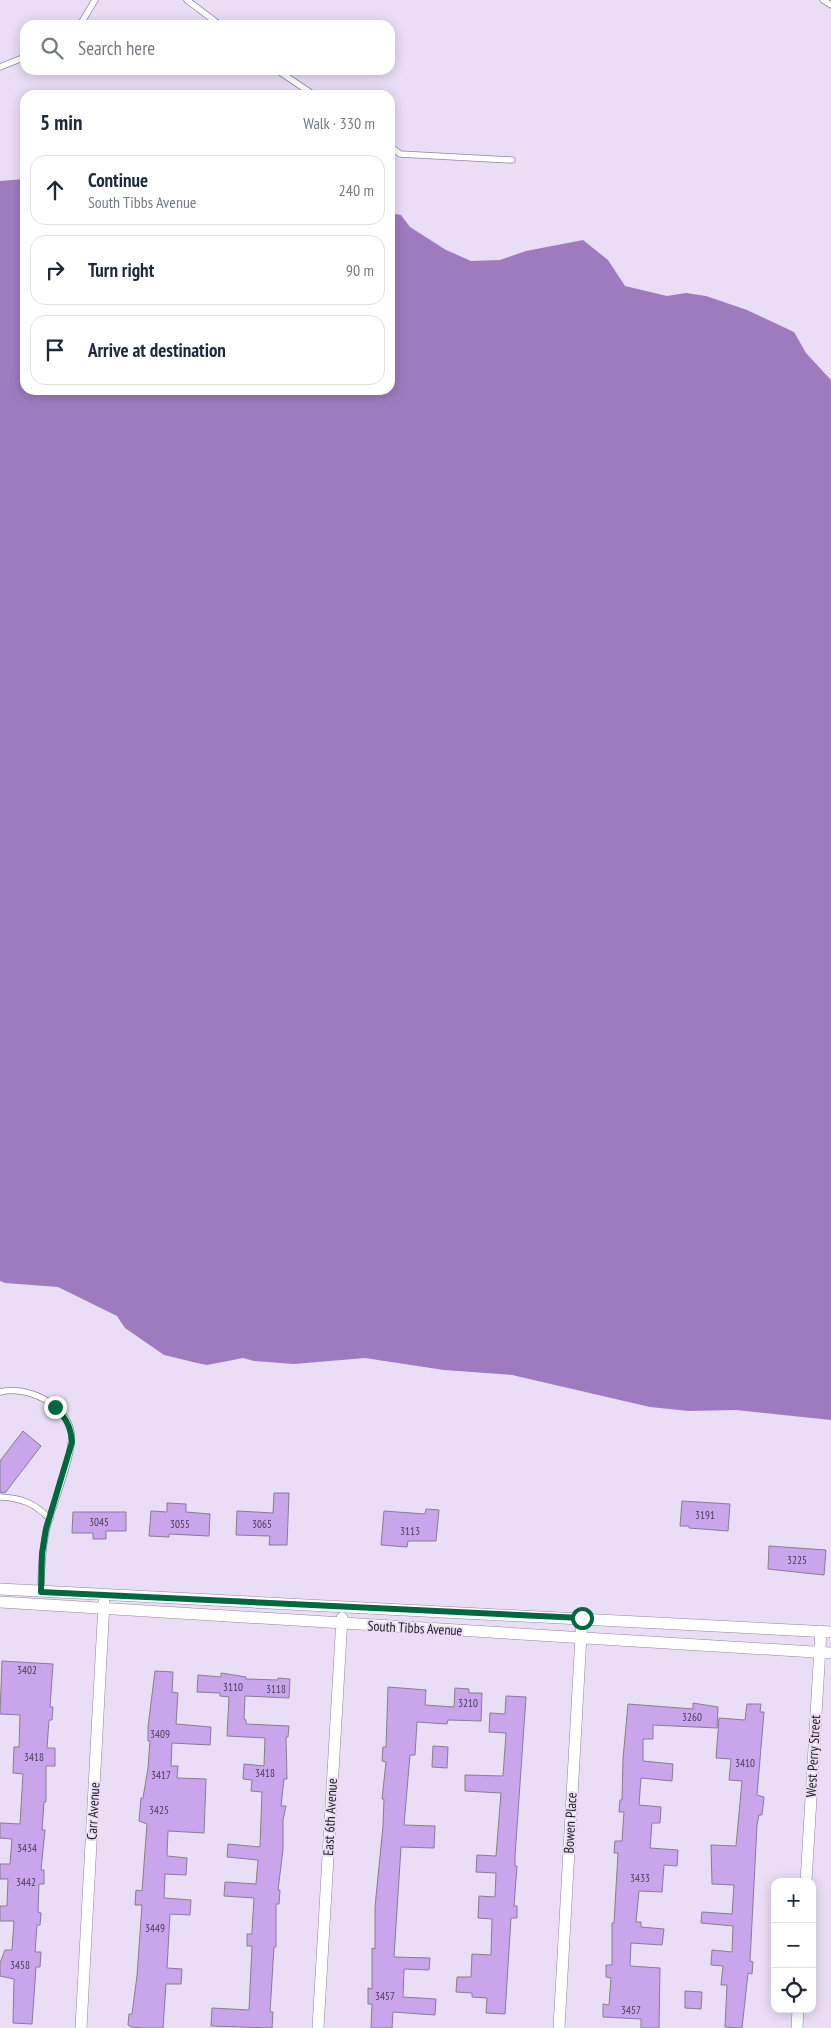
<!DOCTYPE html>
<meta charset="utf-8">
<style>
:root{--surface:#fff;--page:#f6f6f7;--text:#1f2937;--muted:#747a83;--line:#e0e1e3}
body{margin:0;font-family:"PT Sans Narrow",sans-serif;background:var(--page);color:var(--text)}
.controls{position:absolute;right:15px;bottom:15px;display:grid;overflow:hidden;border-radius:10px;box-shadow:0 2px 12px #0003}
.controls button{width:45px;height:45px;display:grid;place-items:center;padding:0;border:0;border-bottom:1px solid var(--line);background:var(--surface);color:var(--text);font:25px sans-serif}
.stop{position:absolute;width:15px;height:15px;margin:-11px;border:4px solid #00683e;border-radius:50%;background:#fff}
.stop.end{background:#00683e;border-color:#fff;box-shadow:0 1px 5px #0008}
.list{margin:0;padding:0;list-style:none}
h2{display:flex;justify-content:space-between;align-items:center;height:65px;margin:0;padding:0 20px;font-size:21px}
h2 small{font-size:16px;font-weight:400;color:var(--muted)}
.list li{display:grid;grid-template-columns:32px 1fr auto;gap:15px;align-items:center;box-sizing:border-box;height:70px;margin:0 10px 10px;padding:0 10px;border:1px solid var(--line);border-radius:15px}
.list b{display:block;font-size:19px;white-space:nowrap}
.list p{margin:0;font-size:16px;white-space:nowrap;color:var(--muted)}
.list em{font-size:16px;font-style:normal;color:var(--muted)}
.icon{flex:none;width:28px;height:28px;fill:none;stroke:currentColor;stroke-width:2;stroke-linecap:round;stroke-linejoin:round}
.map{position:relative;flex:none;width:831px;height:2028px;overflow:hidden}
.search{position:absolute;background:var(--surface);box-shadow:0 2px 12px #0003;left:20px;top:20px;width:375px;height:55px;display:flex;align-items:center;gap:12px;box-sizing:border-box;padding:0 18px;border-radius:15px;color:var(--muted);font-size:19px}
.panel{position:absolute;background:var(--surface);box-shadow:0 2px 12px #0003;left:20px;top:90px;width:375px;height:305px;border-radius:15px}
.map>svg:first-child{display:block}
.water{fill:#9e7bbe}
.building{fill:#c9a5ec;stroke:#877d92}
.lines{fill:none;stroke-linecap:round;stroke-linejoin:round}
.lane-casing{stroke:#90859b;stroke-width:7}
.street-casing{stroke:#90859b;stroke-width:12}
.lane{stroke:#fff;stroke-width:5.5}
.street{stroke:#fff;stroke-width:11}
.route{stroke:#00683e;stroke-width:6}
.labels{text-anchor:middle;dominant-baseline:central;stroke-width:4;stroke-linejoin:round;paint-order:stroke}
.number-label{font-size:11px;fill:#483c54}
.street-label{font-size:14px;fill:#1d1921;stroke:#e9def5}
</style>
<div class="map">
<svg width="831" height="2028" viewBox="0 0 831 2028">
<rect width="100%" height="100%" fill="#e9def5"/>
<path class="water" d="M 25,179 L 25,390 L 390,390 L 390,213 L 401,215 L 410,227 L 446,250 L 471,261 L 500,260 L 526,251 L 583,240 L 608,260 L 625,286 L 667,296 L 686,293 L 706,296 L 747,310 L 794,332 L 806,353 L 831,380 L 831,1420 L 736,1410 L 689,1411 L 650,1407 L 512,1375 L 444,1370 L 365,1358 L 294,1364 L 254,1361 L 243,1358 L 207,1365 L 197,1363 L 164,1355 L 125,1328 L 117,1316 L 58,1287 L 5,1283 L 0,1281 L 0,181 Z"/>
<path class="building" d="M 23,1431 L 41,1446 L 5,1493 L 0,1492 L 0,1461 Z
M 274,1493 L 289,1493 L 287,1545 L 269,1545 L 270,1536 L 236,1535 L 237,1511 L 273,1513 Z
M 682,1501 L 730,1504 L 728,1531 L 689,1528 L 689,1526 L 680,1526 Z
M 167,1503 L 186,1504 L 186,1512 L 210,1514 L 209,1536 L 169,1534 L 169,1537 L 149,1536 L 151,1511 L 167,1512 Z
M 426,1509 L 439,1510 L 436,1541 L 408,1541 L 407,1547 L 381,1545 L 384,1511 L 425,1514 Z
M 73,1512 L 126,1512 L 126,1531 L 106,1531 L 106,1539 L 93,1539 L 93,1533 L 72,1533 Z
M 769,1546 L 826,1550 L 824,1575 L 768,1569 Z
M 2,1661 L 53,1664 L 50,1707 L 53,1707 L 52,1720 L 49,1720 L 47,1748 L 55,1748 L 55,1766 L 46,1766 L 46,1802 L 44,1802 L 42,1830 L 45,1830 L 41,1870 L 44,1870 L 44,1884 L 39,1884 L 38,1912 L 41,1913 L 40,1925 L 37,1925 L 35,1952 L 41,1952 L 40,1967 L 36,1967 L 32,2024 L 13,2023 L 14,1979 L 0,1976 L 0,1963 L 5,1950 L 12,1950 L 14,1921 L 0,1921 L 0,1906 L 7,1906 L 8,1879 L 0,1879 L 0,1864 L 10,1864 L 12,1839 L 0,1838 L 0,1823 L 20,1824 L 23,1774 L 13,1773 L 14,1747 L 19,1747 L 20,1715 L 0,1714 Z
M 155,1671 L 173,1672 L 172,1692 L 178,1693 L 176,1724 L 211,1727 L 210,1745 L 172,1743 L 171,1766 L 178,1766 L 177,1778 L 206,1779 L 204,1833 L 168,1831 L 167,1856 L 187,1858 L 186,1875 L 165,1874 L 164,1898 L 191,1900 L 190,1915 L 170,1914 L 167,1968 L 182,1969 L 181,1984 L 166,1984 L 163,2028 L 144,2028 L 131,2027 L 128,2025 L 129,2014 L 132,2014 L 137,1976 L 142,1905 L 135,1905 L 136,1890 L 142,1891 L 147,1824 L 139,1821 L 141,1798 L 143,1798 L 148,1768 L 150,1741 L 148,1741 L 148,1727 Z
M 221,1673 L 246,1677 L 246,1679 L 278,1680 L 278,1678 L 290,1679 L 289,1698 L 245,1696 L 244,1719 L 246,1720 L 246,1724 L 289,1726 L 288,1737 L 286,1737 L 287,1779 L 284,1779 L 281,1806 L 286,1806 L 283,1820 L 283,1849 L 278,1890 L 280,1890 L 279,1904 L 276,1904 L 276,1947 L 274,1947 L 270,2012 L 273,2012 L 272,2028 L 211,2026 L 212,2008 L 249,2010 L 252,1946 L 247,1946 L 247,1934 L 252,1934 L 252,1931 L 254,1898 L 224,1896 L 225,1882 L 256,1884 L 258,1860 L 227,1857 L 228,1844 L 260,1847 L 262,1792 L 251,1791 L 252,1780 L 243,1779 L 244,1764 L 264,1766 L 265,1738 L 227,1736 L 229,1697 L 220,1696 L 220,1693 L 197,1692 L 198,1675 L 221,1677 Z
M 388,1687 L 426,1690 L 425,1705 L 454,1707 L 455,1688 L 469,1689 L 469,1693 L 482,1693 L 481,1721 L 448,1720 L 447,1724 L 417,1722 L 415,1755 L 410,1755 L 404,1825 L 435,1826 L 434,1848 L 401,1847 L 394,1957 L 430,1958 L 429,1970 L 404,1969 L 403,1997 L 436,1999 L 435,2015 L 393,2012 L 392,2028 L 371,2028 L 372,2004 L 368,2004 L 368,1988 L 372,1989 L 372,1948 L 375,1949 L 375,1907 L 383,1826 L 384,1799 L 382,1799 L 386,1762 L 382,1761 L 383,1747 L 386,1747 Z
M 506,1696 L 526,1697 L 515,1856 L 515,1866 L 517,1866 L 514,1906 L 517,1906 L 517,1918 L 511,1918 L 505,2014 L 486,2013 L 487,1998 L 472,1997 L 472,1993 L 456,1992 L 457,1977 L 471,1977 L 472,1954 L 491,1955 L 492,1919 L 478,1918 L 479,1896 L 495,1897 L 496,1873 L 476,1872 L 477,1855 L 496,1856 L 501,1793 L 465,1791 L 465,1775 L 503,1776 L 506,1733 L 489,1732 L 490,1713 L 505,1714 Z
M 693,1703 L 718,1707 L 717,1728 L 653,1725 L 653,1739 L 643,1739 L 643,1761 L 673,1764 L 672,1781 L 641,1778 L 639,1805 L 661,1807 L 660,1823 L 652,1823 L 650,1848 L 678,1850 L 677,1866 L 664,1865 L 662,1892 L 639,1891 L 636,1922 L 641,1922 L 641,1927 L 664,1929 L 662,1945 L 631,1943 L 630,1966 L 660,1968 L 659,2028 L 641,2028 L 641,2019 L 603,2017 L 603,2004 L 609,2005 L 611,1978 L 606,1977 L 606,1965 L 612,1965 L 612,1923 L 614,1923 L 618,1853 L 614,1853 L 615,1841 L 622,1841 L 624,1812 L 619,1812 L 620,1800 L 622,1800 L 623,1759 L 628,1704 L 693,1709 Z
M 747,1704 L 761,1704 L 760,1712 L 764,1712 L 757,1795 L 764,1797 L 762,1815 L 759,1815 L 757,1825 L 750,1961 L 753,1962 L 752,1974 L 748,1973 L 742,2028 L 725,2027 L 727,1985 L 721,1985 L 723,1966 L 711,1965 L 712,1950 L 732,1952 L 733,1926 L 701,1923 L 702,1912 L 732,1914 L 734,1885 L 712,1884 L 711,1845 L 736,1846 L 742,1781 L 729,1780 L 731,1759 L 716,1758 L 719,1718 L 745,1720 Z
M 433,1746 L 448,1747 L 447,1768 L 432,1767 Z
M 685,1991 L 702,1992 L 701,2009 L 685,2008 Z"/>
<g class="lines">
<defs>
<path id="lane" d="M 187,0 L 220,25
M 823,0 L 831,5
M 80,25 L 95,0
M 0,67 L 25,57
M 277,70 L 314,95
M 390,146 L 400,154 L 512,160
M 0,1392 C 26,1385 64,1403 71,1431 C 76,1450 51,1508 46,1531 C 42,1551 41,1571 41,1592
M 0,1497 C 22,1498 34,1503 50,1519"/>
<path id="street" d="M 0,1589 L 831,1632
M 0,1602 L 831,1653
M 806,1882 L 821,1631
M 81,2028 L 104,1603
M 318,2028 L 342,1618
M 559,2028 L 582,1618
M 797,2028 L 798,2009"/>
</defs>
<use href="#lane" class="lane-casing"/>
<use href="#street" class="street-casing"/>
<use href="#lane" class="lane"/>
<use href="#street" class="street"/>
</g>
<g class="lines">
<path class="route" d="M 55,1407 C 66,1418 71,1427 72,1442 L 46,1529 L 42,1554 L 41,1592 L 582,1618"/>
</g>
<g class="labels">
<g class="number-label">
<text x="705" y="1515">3191</text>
<text x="99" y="1522">3045</text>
<text x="180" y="1524">3055</text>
<text x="262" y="1524">3065</text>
<text x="410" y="1531">3113</text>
<text x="797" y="1560">3225</text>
<text x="27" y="1670">3402</text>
<text x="233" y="1687">3110</text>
<text x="276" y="1689">3118</text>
<text x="468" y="1703">3210</text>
<text x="692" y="1717">3260</text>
<text x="160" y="1734">3409</text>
<text x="34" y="1757">3418</text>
<text x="745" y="1763">3410</text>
<text x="265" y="1773">3418</text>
<text x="161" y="1775">3417</text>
<text x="159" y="1810">3425</text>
<text x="27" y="1848">3434</text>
<text x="640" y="1878">3433</text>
<text x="26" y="1882">3442</text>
<text x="155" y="1928">3449</text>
<text x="20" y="1965">3458</text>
<text x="385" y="1996">3457</text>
<text x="631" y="2010">3457</text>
</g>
<g class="street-label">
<text transform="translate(415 1628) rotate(3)">South Tibbs Avenue</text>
<text transform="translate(813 1756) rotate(-87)">West Perry Street</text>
<text transform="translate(93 1811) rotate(-87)">Carr Avenue</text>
<text transform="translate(330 1817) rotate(-87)">East 6th Avenue</text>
<text transform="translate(570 1823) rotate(-87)">Bowen Place</text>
</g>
</g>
</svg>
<div class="controls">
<button>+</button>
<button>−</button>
<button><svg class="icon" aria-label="locate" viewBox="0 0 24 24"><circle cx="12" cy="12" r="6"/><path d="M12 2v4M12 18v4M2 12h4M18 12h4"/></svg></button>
</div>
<div class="stop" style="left:582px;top:1618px"></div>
<div class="stop end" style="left:55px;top:1407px"></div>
<div class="search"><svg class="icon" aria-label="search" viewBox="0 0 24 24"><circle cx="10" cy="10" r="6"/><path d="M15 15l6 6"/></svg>Search here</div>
<section class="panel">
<h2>5 min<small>Walk · 330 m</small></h2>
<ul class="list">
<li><svg class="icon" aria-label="ahead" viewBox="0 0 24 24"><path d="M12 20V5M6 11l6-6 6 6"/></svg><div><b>Continue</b><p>South Tibbs Avenue</p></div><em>240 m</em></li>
<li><svg class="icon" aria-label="right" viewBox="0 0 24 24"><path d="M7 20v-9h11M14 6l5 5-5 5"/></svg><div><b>Turn right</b></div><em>90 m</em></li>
<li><svg class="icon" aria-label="arrive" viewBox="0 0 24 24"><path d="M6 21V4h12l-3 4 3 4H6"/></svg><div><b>Arrive at destination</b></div></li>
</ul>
</section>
</div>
